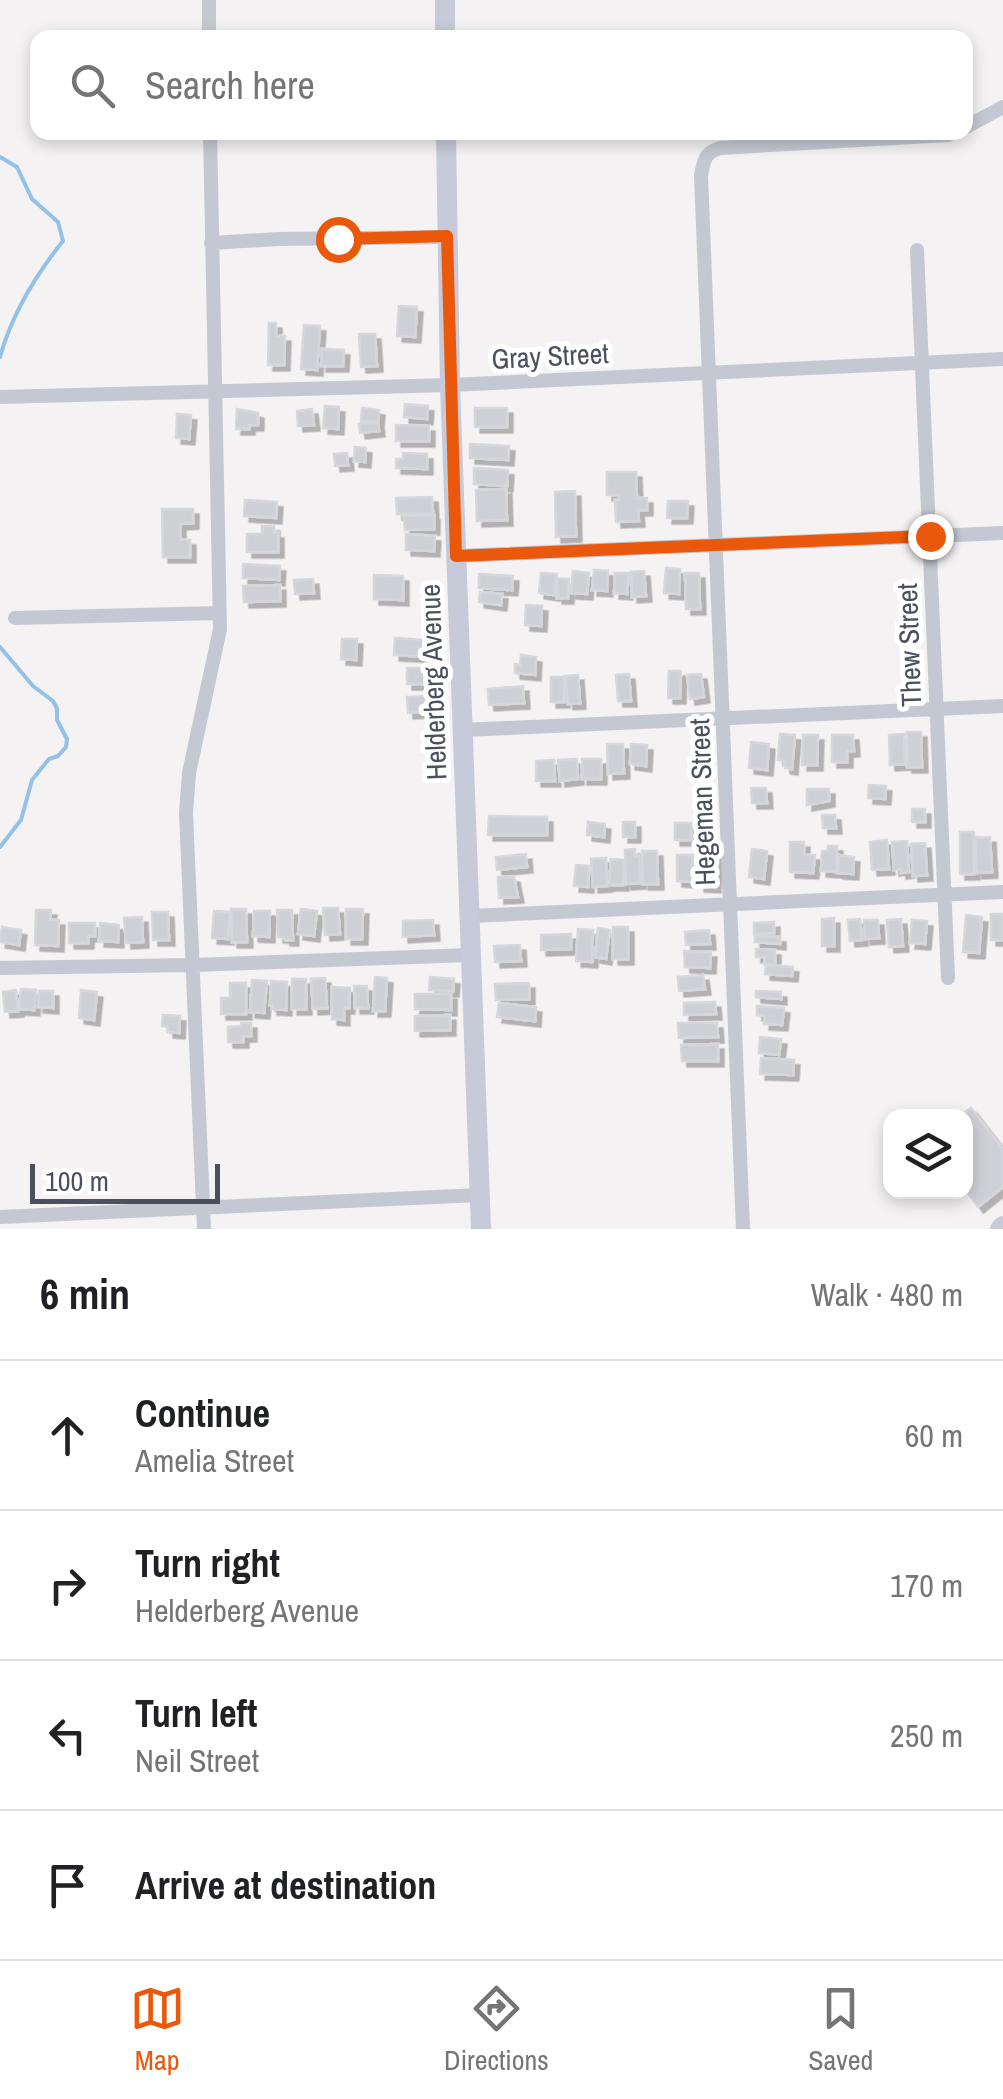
<!DOCTYPE html>
<meta charset="utf-8">
<style>
:root{--surface:#fff;--page:#f6f6f6;--text:#202124;--muted:#757577;--line:#e0e0e0;--accent:#ea580c}
body{margin:0;font-family:"Archivo Narrow",sans-serif;background:var(--page);color:var(--text)}
.controls{position:absolute;right:30px;bottom:30px;display:grid;overflow:hidden;border-radius:20px;box-shadow:0 5px 15px #0003}
.controls button{width:90px;height:90px;display:grid;place-items:center;padding:0;border:0;border-bottom:2px solid var(--line);background:var(--surface);color:var(--text);font:50px sans-serif}
.scale{position:absolute;left:30px;bottom:25px;width:190px;box-sizing:border-box;padding-left:10px;border:5px solid #4b505e;border-top:0;font-size:28px;line-height:35px;white-space:nowrap;color:#4b505e;-webkit-text-stroke:8px #fff;paint-order:stroke}
.stop{position:absolute;width:30px;height:30px;margin:-22px;border:8px solid #ea580c;border-radius:50%;background:#fff}
.stop.end{background:#ea580c;border-color:#fff;box-shadow:0 2px 10px #0008}
.list{margin:0;padding:0;list-style:none}
h2{display:flex;justify-content:space-between;align-items:center;height:130px;margin:0;padding:0 40px;font-size:42px}
h2 small{font-size:32px;font-weight:400;color:var(--muted)}
.list li{display:grid;grid-template-columns:65px 1fr auto;gap:30px;align-items:center;box-sizing:border-box;height:150px;padding:0 40px;border-top:2px solid var(--line)}
.list b{display:block;font-size:38px;white-space:nowrap}
.list p{margin:0;font-size:32px;white-space:nowrap;color:var(--muted)}
.list em{font-size:32px;font-style:normal;color:var(--muted)}
.icon{flex:none;width:55px;height:55px;fill:none;stroke:currentColor;stroke-width:2;stroke-linecap:round;stroke-linejoin:round}
.map{position:relative;flex:none;width:1003px;height:1229px;overflow:hidden}
.search{position:absolute;background:var(--surface);box-shadow:0 5px 15px #0003;left:30px;right:30px;top:30px;height:110px;display:flex;align-items:center;gap:25px;box-sizing:border-box;padding:0 35px;border-radius:20px;color:var(--muted);font-size:38px}
.sheet{height:730px;background:var(--surface)}
nav{display:flex;justify-content:space-around;align-items:center;box-sizing:border-box;height:140px;border-top:2px solid var(--line);background:var(--surface);font-size:28px;color:var(--muted)}
nav a{display:grid;justify-items:center;gap:5px}
nav .on{color:var(--accent)}
.map>svg:first-child{display:block}
.lines{fill:none;stroke-linecap:round;stroke-linejoin:round}
.stream{stroke:#94c1e8;stroke-width:4}
.building{fill:#cfd0d6;stroke:#d6d7dd;stroke-width:2.5;filter:url(#shadow)}
.street{stroke:#c4c8d2;stroke-width:14}
.secondary{stroke:#c6cad9;stroke-width:20}
.route{stroke:#ea580c;stroke-width:12}
.labels{text-anchor:middle;dominant-baseline:central;stroke-width:10;stroke-linejoin:round;paint-order:stroke}
.street-label{font-size:28px;fill:#4b505e;stroke:#fff}
</style>
<div class="map">
<svg width="1003" height="1229" viewBox="0 0 1003 1229">
<defs>
<filter id="shadow"><feDropShadow dx="5.5" dy="5.5" stdDeviation="0" flood-color="#0004"/></filter>
</defs>
<rect width="100%" height="100%" fill="#f4f2f2"/>
<g class="lines">
<path class="stream" d="M 0,157 L 17,167 L 32,199 L 58,222 L 63,241 C 35,276 12,314 0,357
M 0,647 L 33,686 L 53,701 L 57,709 L 57,720 L 67,739 L 66,747 L 58,756 L 49,759 L 32,780 L 21,820 L 0,847"/>
</g>
<path class="building" d="M 399,306 L 417,307 L 415,337 L 397,336 Z
M 269,323 L 276,323 L 276,336 L 285,336 L 284,365 L 268,365 Z
M 304,325 L 320,326 L 317,370 L 301,369 Z
M 359,334 L 375,334 L 377,366 L 361,367 Z
M 322,349 L 344,350 L 343,366 L 321,366 Z
M 405,404 L 428,406 L 427,419 L 404,417 Z
M 325,406 L 339,407 L 338,429 L 323,428 Z
M 362,408 L 379,410 L 378,422 L 361,421 Z
M 475,408 L 507,408 L 507,427 L 475,427 Z
M 237,409 L 258,413 L 258,425 L 249,425 L 249,429 L 236,429 Z
M 312,409 L 314,425 L 298,426 L 297,411 Z
M 177,414 L 191,415 L 189,439 L 176,438 Z
M 378,423 L 379,431 L 360,433 L 359,424 Z
M 396,425 L 429,426 L 429,441 L 396,441 Z
M 470,444 L 509,446 L 508,460 L 470,458 Z
M 355,447 L 366,448 L 365,462 L 354,461 Z
M 347,453 L 348,465 L 335,466 L 334,454 Z
M 403,453 L 427,454 L 427,469 L 396,468 L 396,459 L 403,459 Z
M 474,468 L 508,470 L 507,486 L 474,484 Z
M 607,472 L 636,472 L 637,498 L 647,498 L 647,510 L 638,510 L 639,521 L 616,522 L 615,500 L 619,500 L 619,495 L 607,495 Z
M 506,489 L 507,520 L 477,521 L 476,490 Z
M 575,491 L 576,536 L 556,537 L 555,492 Z
M 432,497 L 433,513 L 397,514 L 396,498 Z
M 245,500 L 277,502 L 276,518 L 244,516 Z
M 668,501 L 688,501 L 687,518 L 667,518 Z
M 162,509 L 193,509 L 193,523 L 180,524 L 180,540 L 190,540 L 190,557 L 163,557 Z
M 434,515 L 434,529 L 405,530 L 404,516 Z
M 262,526 L 274,526 L 274,533 L 278,533 L 278,552 L 247,552 L 247,534 L 262,534 Z
M 406,534 L 435,536 L 434,551 L 406,550 Z
M 243,564 L 280,566 L 279,580 L 243,578 Z
M 666,568 L 680,569 L 679,594 L 664,593 Z
M 594,570 L 608,571 L 607,591 L 592,590 Z
M 573,571 L 589,573 L 587,594 L 571,593 Z
M 644,571 L 646,596 L 632,597 L 631,572 Z
M 541,573 L 557,574 L 554,595 L 539,593 Z
M 615,573 L 629,573 L 627,594 L 614,593 Z
M 685,573 L 699,573 L 700,609 L 686,609 Z
M 479,574 L 513,576 L 512,590 L 479,588 Z
M 374,575 L 403,576 L 403,600 L 374,599 Z
M 313,579 L 314,593 L 295,594 L 294,580 Z
M 557,579 L 569,579 L 568,598 L 557,598 Z
M 280,585 L 280,601 L 244,602 L 243,586 Z
M 480,592 L 502,594 L 501,605 L 479,602 Z
M 526,605 L 542,606 L 541,626 L 525,625 Z
M 395,638 L 425,640 L 425,643 L 432,643 L 432,657 L 394,655 Z
M 342,639 L 357,639 L 356,660 L 341,659 Z
M 521,655 L 536,657 L 535,675 L 515,673 L 515,664 L 520,665 Z
M 407,668 L 426,668 L 426,684 L 407,684 Z
M 669,671 L 681,671 L 680,698 L 668,698 Z
M 629,674 L 631,701 L 618,701 L 616,675 Z
M 701,674 L 704,697 L 690,699 L 687,675 Z
M 578,675 L 580,703 L 568,704 L 565,676 Z
M 551,677 L 564,677 L 564,702 L 551,702 Z
M 523,686 L 524,703 L 489,705 L 488,689 Z
M 429,696 L 428,712 L 408,713 L 407,697 Z
M 907,732 L 921,732 L 922,767 L 907,767 Z
M 780,734 L 795,735 L 792,769 L 785,768 L 785,761 L 778,760 Z
M 904,734 L 905,764 L 890,765 L 889,735 Z
M 803,735 L 818,735 L 817,765 L 802,765 Z
M 832,735 L 853,735 L 854,751 L 847,751 L 847,762 L 832,762 Z
M 751,742 L 769,744 L 767,770 L 749,768 Z
M 607,744 L 623,744 L 624,773 L 608,774 Z
M 631,744 L 647,745 L 646,766 L 630,764 Z
M 577,759 L 578,779 L 560,781 L 558,760 Z
M 582,759 L 601,759 L 601,779 L 582,779 Z
M 554,760 L 555,781 L 536,781 L 536,761 Z
M 869,785 L 886,786 L 885,799 L 868,798 Z
M 751,788 L 766,788 L 767,803 L 752,803 Z
M 807,789 L 829,789 L 829,801 L 807,805 Z
M 912,809 L 925,809 L 925,822 L 912,822 Z
M 822,815 L 835,815 L 836,828 L 823,828 Z
M 489,816 L 547,817 L 547,835 L 488,835 Z
M 588,822 L 605,824 L 604,837 L 587,835 Z
M 623,822 L 635,822 L 635,837 L 623,837 Z
M 675,823 L 691,823 L 691,840 L 675,840 Z
M 960,832 L 974,832 L 974,874 L 960,874 Z
M 990,837 L 992,872 L 977,873 L 975,838 Z
M 887,840 L 889,869 L 872,870 L 870,842 Z
M 907,841 L 909,872 L 901,873 L 901,869 L 894,870 L 892,842 Z
M 790,842 L 804,842 L 804,855 L 815,855 L 813,873 L 790,872 Z
M 701,843 L 717,844 L 715,887 L 699,886 Z
M 925,843 L 927,875 L 913,876 L 911,844 Z
M 828,846 L 837,846 L 836,872 L 821,871 L 822,851 L 828,851 Z
M 635,849 L 635,856 L 639,856 L 640,883 L 626,884 L 625,850 Z
M 752,849 L 767,851 L 764,879 L 749,877 Z
M 642,851 L 657,851 L 658,884 L 643,884 Z
M 526,854 L 527,867 L 497,870 L 496,857 Z
M 677,855 L 693,855 L 692,882 L 677,881 Z
M 839,855 L 854,857 L 853,874 L 838,873 Z
M 606,858 L 607,886 L 593,887 L 591,859 Z
M 611,859 L 624,860 L 623,885 L 609,885 Z
M 576,865 L 589,866 L 588,887 L 574,886 Z
M 498,877 L 514,877 L 518,897 L 499,898 Z
M 323,908 L 338,908 L 340,934 L 325,935 Z
M 231,909 L 246,909 L 247,942 L 232,942 Z
M 301,909 L 317,911 L 314,936 L 298,934 Z
M 346,909 L 363,909 L 362,939 L 346,939 Z
M 36,910 L 51,910 L 50,920 L 59,920 L 58,946 L 35,945 Z
M 277,910 L 292,910 L 293,940 L 285,940 L 284,937 L 278,937 Z
M 214,911 L 230,912 L 228,939 L 212,938 Z
M 254,911 L 270,911 L 269,937 L 253,936 Z
M 152,912 L 168,912 L 169,940 L 153,940 Z
M 991,914 L 1003,914 L 1003,940 L 991,940 Z
M 966,915 L 982,917 L 979,953 L 963,952 Z
M 142,917 L 143,942 L 126,943 L 124,918 Z
M 834,918 L 834,946 L 822,946 L 822,919 Z
M 860,919 L 862,940 L 850,941 L 848,920 Z
M 901,919 L 903,946 L 889,947 L 887,920 Z
M 433,920 L 434,935 L 403,937 L 403,921 Z
M 864,920 L 878,920 L 879,938 L 865,939 Z
M 912,920 L 927,921 L 925,944 L 910,943 Z
M 774,922 L 774,933 L 754,934 L 754,923 Z
M 69,923 L 95,923 L 95,936 L 88,936 L 88,943 L 69,943 Z
M 100,923 L 119,925 L 118,942 L 99,941 Z
M 2,927 L 21,930 L 19,945 L 0,942 Z
M 613,927 L 628,927 L 628,959 L 613,959 Z
M 598,928 L 610,930 L 606,959 L 595,957 Z
M 578,929 L 593,930 L 592,962 L 576,961 Z
M 709,930 L 710,944 L 686,945 L 685,932 Z
M 571,934 L 571,949 L 541,950 L 541,935 Z
M 755,936 L 780,937 L 780,944 L 755,942 Z
M 520,945 L 521,961 L 495,962 L 494,946 Z
M 756,949 L 775,950 L 775,964 L 764,964 L 765,957 L 756,957 Z
M 684,951 L 711,952 L 710,968 L 685,967 Z
M 766,965 L 793,967 L 792,976 L 765,974 Z
M 703,975 L 705,989 L 679,991 L 678,977 Z
M 375,977 L 387,978 L 385,1011 L 373,1011 Z
M 430,977 L 454,979 L 453,991 L 429,990 Z
M 325,978 L 327,1008 L 313,1009 L 311,979 Z
M 292,979 L 306,979 L 306,1009 L 292,1009 Z
M 252,980 L 267,981 L 264,1013 L 250,1012 Z
M 271,981 L 287,982 L 286,1010 L 272,1009 L 272,1005 L 270,1005 Z
M 230,983 L 246,983 L 246,1014 L 221,1014 L 221,998 L 230,998 Z
M 529,983 L 529,999 L 496,1000 L 495,984 Z
M 354,986 L 367,986 L 368,1008 L 355,1008 Z
M 332,987 L 350,988 L 349,1008 L 344,1008 L 344,1020 L 332,1019 Z
M 21,989 L 36,990 L 34,1010 L 19,1009 Z
M 16,990 L 18,1011 L 5,1012 L 3,992 Z
M 81,990 L 97,992 L 94,1020 L 79,1018 Z
M 39,991 L 53,991 L 53,1008 L 38,1007 Z
M 756,991 L 781,992 L 781,999 L 756,997 Z
M 415,994 L 451,994 L 451,1010 L 415,1009 Z
M 715,1002 L 716,1014 L 684,1015 L 684,1003 Z
M 499,1003 L 536,1007 L 535,1021 L 497,1017 Z
M 757,1006 L 784,1008 L 782,1025 L 764,1024 L 765,1016 L 757,1015 Z
M 163,1015 L 180,1016 L 179,1033 L 168,1032 L 168,1027 L 162,1026 Z
M 450,1015 L 450,1030 L 415,1031 L 415,1016 Z
M 241,1023 L 251,1023 L 251,1036 L 243,1036 L 243,1042 L 228,1042 L 228,1027 L 241,1026 Z
M 678,1023 L 717,1023 L 718,1037 L 679,1038 Z
M 760,1037 L 781,1039 L 779,1055 L 759,1053 Z
M 718,1044 L 718,1061 L 682,1061 L 681,1045 Z
M 761,1058 L 794,1060 L 793,1075 L 760,1074 Z
M 971,1108 L 1003,1149 L 1003,1187 L 978,1207 L 966,1190 L 966,1116 L 960,1116 Z"/>
<g class="lines">
<path class="street" d="M 209,0 L 209,38
M 966,127 L 1003,107
M 211,243 L 278,239 L 447,237
M 917,250 L 948,978
M 0,397 L 450,385 L 1003,359
M 456,556 L 1003,533
M 15,618 L 219,613
M 462,730 L 1003,706
M 469,916 L 1003,892
M 0,968 L 193,965 L 470,955
M 0,1217 L 480,1195
M 204,1229 L 186,813 L 189,773 L 220,629 L 210,132
M 743,1229 L 701,176 C 704,160 704,153 720,148 L 948,135 L 953,132"/>
<path class="secondary" d="M 445,0 L 445,38
M 446,132 L 450,385 L 481,1229
M 1000,1229 L 1003,1226"/>
</g>
<g class="lines">
<path class="route" d="M 338,239 L 447,236 L 456,556 L 930,536"/>
</g>
<g class="labels">
<g class="street-label">
<text transform="translate(550 356) rotate(-3)">Gray Street</text>
<text transform="translate(909 645) rotate(-92)">Thew Street</text>
<text transform="translate(433 682) rotate(-92)">Helderberg Avenue</text>
<text transform="translate(702 802) rotate(-92)">Hegeman Street</text>
</g>
</g>
</svg>
<div class="controls">
<button><svg class="icon" aria-label="layers" viewBox="0 0 24 24"><path d="M12 4l9 5-9 5-9-5zM3 14l9 5 9-5"/></svg></button>
</div>
<div class="scale">100 m</div>
<div class="stop" style="left:338px;top:239px"></div>
<div class="stop end" style="left:930px;top:536px"></div>
<div class="search"><svg class="icon" aria-label="search" viewBox="0 0 24 24"><circle cx="10" cy="10" r="6"/><path d="M15 15l6 6"/></svg>Search here</div>
</div>
<section class="sheet">
<h2>6 min<small>Walk · 480 m</small></h2>
<ul class="list">
<li><svg class="icon" aria-label="ahead" viewBox="0 0 24 24"><path d="M12 20V5M6 11l6-6 6 6"/></svg><div><b>Continue</b><p>Amelia Street</p></div><em>60 m</em></li>
<li><svg class="icon" aria-label="right" viewBox="0 0 24 24"><path d="M7 20v-9h11M14 6l5 5-5 5"/></svg><div><b>Turn right</b><p>Helderberg Avenue</p></div><em>170 m</em></li>
<li><svg class="icon" aria-label="left" viewBox="0 0 24 24"><path d="M17 20v-9H6M10 6l-5 5 5 5"/></svg><div><b>Turn left</b><p>Neil Street</p></div><em>250 m</em></li>
<li><svg class="icon" aria-label="arrive" viewBox="0 0 24 24"><path d="M6 21V4h12l-3 4 3 4H6"/></svg><div><b>Arrive at destination</b></div></li>
</ul>
</section>
<nav>
<a class="on"><svg class="icon" aria-label="map" viewBox="0 0 24 24"><path d="M3 6l6-2 6 2 6-2v14l-6 2-6-2-6 2zM9 4v14M15 6v14"/></svg>Map</a>
<a><svg class="icon" aria-label="directions" viewBox="0 0 24 24"><path d="M12 3l9 9-9 9-9-9zM9 14v-3h6M13 9l2 2-2 2"/></svg>Directions</a>
<a><svg class="icon" aria-label="saved" viewBox="0 0 24 24"><path d="M7 4h10v16l-5-4-5 4z"/></svg>Saved</a>
</nav>
